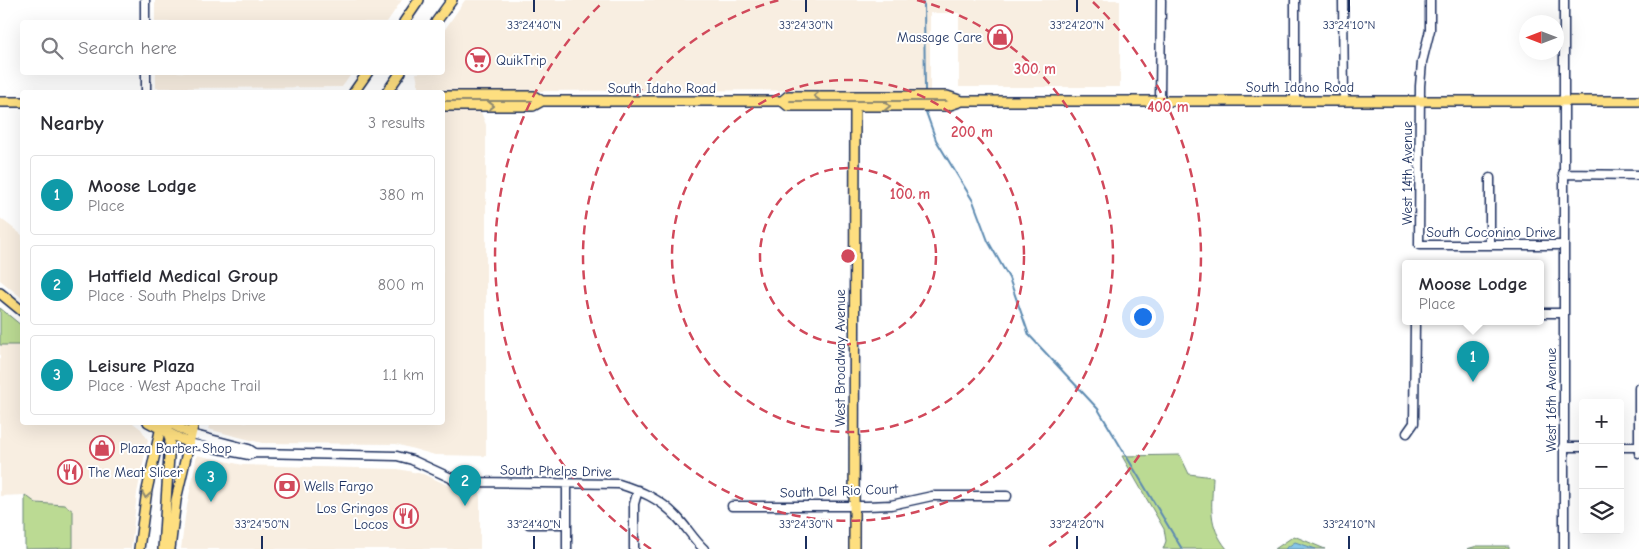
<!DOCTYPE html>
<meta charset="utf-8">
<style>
:root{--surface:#fff;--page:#f2f2f3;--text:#2b2b33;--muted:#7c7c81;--line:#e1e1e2;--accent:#d1495b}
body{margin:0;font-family:"Comic Neue",sans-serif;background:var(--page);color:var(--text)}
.controls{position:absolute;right:15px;bottom:15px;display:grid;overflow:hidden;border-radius:5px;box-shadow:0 5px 20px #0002}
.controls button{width:45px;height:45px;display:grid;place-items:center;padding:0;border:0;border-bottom:1px solid var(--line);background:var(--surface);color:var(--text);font:25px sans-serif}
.compass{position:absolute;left:1519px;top:15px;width:45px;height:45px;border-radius:50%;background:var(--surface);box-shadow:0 5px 20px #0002;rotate:270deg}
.you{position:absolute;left:1142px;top:316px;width:18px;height:18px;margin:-12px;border:4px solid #fff;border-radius:50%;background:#1a73e8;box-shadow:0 0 0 8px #1a73e833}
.badge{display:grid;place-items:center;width:32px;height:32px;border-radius:50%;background:var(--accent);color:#fff;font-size:16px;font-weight:700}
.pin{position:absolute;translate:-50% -41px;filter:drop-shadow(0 1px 2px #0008)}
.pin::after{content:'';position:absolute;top:26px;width:18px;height:15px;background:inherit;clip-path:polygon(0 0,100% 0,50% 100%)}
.popup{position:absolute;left:1402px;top:260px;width:142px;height:65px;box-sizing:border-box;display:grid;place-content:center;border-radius:5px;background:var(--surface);filter:drop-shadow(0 1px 4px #0005);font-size:16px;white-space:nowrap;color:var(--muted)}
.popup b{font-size:19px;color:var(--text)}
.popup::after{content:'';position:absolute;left:50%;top:100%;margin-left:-10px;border:10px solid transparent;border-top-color:var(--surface)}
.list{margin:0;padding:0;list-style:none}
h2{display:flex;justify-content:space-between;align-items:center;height:65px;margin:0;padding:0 20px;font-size:21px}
h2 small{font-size:16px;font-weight:400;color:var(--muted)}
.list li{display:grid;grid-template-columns:32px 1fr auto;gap:15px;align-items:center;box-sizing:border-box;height:80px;margin:0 10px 10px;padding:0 10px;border:1px solid var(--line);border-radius:5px}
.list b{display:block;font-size:19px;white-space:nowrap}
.list p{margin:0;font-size:16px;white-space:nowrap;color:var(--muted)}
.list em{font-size:16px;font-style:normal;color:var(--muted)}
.icon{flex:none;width:28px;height:28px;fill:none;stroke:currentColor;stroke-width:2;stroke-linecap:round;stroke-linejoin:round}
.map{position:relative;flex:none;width:1639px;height:549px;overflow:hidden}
.search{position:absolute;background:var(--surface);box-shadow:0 5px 20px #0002;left:20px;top:20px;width:425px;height:55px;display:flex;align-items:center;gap:12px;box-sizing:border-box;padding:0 18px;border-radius:5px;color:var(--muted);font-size:19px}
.panel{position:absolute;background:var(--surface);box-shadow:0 5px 20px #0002;left:20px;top:90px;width:425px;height:335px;border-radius:5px}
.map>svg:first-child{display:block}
.built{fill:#f8eee1}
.green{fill:#bbda93;stroke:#6b8478}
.water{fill:#87c7e8;stroke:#5c8ab1}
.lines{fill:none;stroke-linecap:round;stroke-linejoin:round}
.stream{stroke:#5c8ab1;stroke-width:2}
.minor-casing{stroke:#1b2f5e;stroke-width:11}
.major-casing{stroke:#1b2f5e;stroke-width:12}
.minor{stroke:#fff;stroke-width:8}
.major{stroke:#fedf80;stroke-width:9}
.oneway{stroke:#8c876f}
.ticks{fill:none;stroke:#1b2f5e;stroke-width:2}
.ring{fill:none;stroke:#d1495b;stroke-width:2.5;stroke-dasharray:9 6}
.labels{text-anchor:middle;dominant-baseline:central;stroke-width:4;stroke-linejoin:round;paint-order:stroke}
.poi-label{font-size:14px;fill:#1b2f5e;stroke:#fff;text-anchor:start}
.street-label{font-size:14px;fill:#1b2f5e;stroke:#fff}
.ticks-label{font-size:12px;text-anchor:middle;fill:#1b2f5e;stroke:#fff;stroke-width:4;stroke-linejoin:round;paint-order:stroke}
.centre{fill:#d1495b;stroke:#fff;stroke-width:2.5}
.ring-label{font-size:15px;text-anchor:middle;font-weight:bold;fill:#d1495b;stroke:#fff;stroke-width:4;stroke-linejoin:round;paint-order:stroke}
</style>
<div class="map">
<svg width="1639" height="549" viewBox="0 0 1639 549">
<rect width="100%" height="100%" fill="#fff"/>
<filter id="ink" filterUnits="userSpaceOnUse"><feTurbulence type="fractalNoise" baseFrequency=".02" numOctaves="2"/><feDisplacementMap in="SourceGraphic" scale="10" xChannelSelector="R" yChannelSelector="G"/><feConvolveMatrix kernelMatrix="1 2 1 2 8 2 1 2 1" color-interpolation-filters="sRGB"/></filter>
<g filter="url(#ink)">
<path class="built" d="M 155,0 L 402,0 L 387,22 L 155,22 Z
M 465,0 L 1120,0 L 1120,87 L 959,87 L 959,13 L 930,13 L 930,90 L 500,91 L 419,89 L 416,73 L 442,72 L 443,32 Z
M 156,73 L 156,72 L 352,73 L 342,87 L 156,88 Z
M 443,112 L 481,112 L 486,125 L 486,456 L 435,455 L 396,444 L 262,443 L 208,429 L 211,422 L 442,422 Z
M 0,218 L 22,235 L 22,298 L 0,280 Z
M 0,345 L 22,345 L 22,422 L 133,423 L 141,429 L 148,440 L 137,493 L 131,549 L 70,549 L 73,548 L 65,505 L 36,503 L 25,495 L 0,496 Z
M 197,455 L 243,465 L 398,469 L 423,474 L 452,487 L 480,492 L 480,549 L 181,549 L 185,517 Z"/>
<path class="green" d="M 0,308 L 22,326 L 22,345 L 0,345 Z
M 1180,455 L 1189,474 L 1213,477 C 1212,507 1207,524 1227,549 L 1163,549 L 1166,541 L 1164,529 L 1122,456 Z
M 25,495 L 36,503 L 65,505 L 73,511 L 73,548 L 25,549 Z
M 1294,536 L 1325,549 L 1275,549 Z
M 1477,546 L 1509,546 L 1509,549 L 1467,549 Z"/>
<path class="water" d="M 1295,542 L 1316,549 L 1285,549 Z"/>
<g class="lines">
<path class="stream" d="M 921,0 L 924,5 L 925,90
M 926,112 L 936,140 L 973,201 L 988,241 L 1009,278 L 1029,335 L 1098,409 L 1182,549"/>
<defs>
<path id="minor" d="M 145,0 L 145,22
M 1295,0 L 1295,101
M 1343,0 L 1344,101
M 1430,0 L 1430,30 L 1422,62 L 1420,86 L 1419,245 L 1563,245
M 146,72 L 146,92
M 1160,101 L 1161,0
M 1563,174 L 1639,175
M 1490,244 L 1490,178
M 1540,313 L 1563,313
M 1639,388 L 1639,453
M 1407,433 L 1414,423 L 1415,321
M 191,434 L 249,449 L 255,453
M 188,443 L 249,455 L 255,453 L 397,456 L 412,460 L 451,478 L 455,482 L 467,485 L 472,482 L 619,484 C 641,491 660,499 676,516 C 686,526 693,539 704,549
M 1563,447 L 1583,447
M 1620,447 L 1639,447
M 451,478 C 459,475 466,475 472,482
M 567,483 L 567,549
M 732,506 L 867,506 L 891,505 L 932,496 L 1007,496
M 529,524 L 567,524
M 634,549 L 634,504 L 638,490
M 1564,549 L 1564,0"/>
<path id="major" d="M 404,22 L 419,0
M 436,22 L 452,0
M 354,92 L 368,72
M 387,92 L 401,72
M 442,96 L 534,96 L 542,101
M 782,101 L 788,96 L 947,96 L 962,101 L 1639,101
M 0,102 L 22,102
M 442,106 L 533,106 L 542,101 L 782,101 L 788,106 L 947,106 L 962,101
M 0,293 L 22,311
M 148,422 L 188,443
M 168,422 L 191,434
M 139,549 L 147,490 L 162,422
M 163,549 L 170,440 L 165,422
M 170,549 L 176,500 L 194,422
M 854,549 L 855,106"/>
</defs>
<use href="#minor" class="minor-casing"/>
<use href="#major" class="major-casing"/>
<use href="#minor" class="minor"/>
<use href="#major" class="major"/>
</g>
<defs><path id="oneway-chevron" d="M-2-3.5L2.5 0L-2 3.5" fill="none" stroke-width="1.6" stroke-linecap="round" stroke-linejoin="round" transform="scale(1.25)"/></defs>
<g class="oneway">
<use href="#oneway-chevron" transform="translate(817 96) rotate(179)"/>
<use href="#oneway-chevron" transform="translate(491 106)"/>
<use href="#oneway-chevron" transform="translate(887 106) rotate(-1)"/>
<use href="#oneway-chevron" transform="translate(146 495) rotate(100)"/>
</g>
</g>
<path class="ticks" d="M 534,0 L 534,12M 806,0 L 806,12M 1077,0 L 1077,12M 1349,0 L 1349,12M 262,536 L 262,549M 534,536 L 534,549M 806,536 L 806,549M 1077,536 L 1077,549M 1349,536 L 1349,549"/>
<g class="ring">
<circle cx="848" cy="256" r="88"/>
<circle cx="848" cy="256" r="176"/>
<path d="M917 0A265 265 0 1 1 779 0"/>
<path d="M651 549A353 353 0 0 1 603 2M1093 2A353 353 0 0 1 1045 549"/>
</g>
<defs>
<symbol id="shop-ring" viewBox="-11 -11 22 22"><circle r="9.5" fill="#fff" stroke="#d1495b" stroke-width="1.5"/><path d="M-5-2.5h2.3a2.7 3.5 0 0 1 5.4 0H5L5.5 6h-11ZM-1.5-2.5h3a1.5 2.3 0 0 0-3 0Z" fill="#d1495b"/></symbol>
<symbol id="supermarket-ring" viewBox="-11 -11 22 22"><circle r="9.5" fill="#fff" stroke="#d1495b" stroke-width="1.5"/><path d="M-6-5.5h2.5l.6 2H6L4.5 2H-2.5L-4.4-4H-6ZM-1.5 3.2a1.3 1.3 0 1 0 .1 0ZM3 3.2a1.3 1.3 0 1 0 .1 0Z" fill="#d1495b"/></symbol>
<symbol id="restaurant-ring" viewBox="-11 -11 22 22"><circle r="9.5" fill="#fff" stroke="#d1495b" stroke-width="1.5"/><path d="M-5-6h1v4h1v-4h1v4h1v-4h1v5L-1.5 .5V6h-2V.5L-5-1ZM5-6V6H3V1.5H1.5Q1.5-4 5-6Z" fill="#d1495b"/></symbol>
<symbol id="bank-ring" viewBox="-11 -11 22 22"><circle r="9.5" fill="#fff" stroke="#d1495b" stroke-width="1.5"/><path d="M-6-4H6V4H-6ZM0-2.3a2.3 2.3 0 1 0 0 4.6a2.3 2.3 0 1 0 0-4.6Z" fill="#d1495b"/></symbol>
</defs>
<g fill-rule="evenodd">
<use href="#shop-ring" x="986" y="23" width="28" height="28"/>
<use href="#supermarket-ring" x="464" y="46" width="28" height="28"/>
<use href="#shop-ring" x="88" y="434" width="28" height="28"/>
<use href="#restaurant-ring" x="56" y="458" width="28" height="28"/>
<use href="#bank-ring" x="273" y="472" width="28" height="28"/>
<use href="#restaurant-ring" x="392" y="502" width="28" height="28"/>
</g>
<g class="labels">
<g class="poi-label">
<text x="982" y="37" text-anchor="end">Massage Care</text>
<text x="496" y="60">QuikTrip</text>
<text x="120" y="448">Plaza Barber Shop</text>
<text x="88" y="472">The Meat Slicer</text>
<text x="304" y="486">Wells Fargo</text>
<text x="388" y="508" text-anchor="end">Los Gringos<tspan x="388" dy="16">Locos</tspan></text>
</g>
<g class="street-label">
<text x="1300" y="87">South Idaho Road</text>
<text x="662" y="88">South Idaho Road</text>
<text transform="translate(1407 173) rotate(-90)">West 14th Avenue</text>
<text x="1491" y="232">South Coconino Drive</text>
<text transform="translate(840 358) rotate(-90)">West Broadway Avenue</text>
<text transform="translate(1551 400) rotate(-90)">West 16th Avenue</text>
<text transform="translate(556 471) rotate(1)">South Phelps Drive</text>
<text transform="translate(839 491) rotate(-2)">South Del Rio Court</text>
</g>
</g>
<g class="ticks-label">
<text x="534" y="29">33°24'40"N</text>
<text x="806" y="29">33°24'30"N</text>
<text x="1077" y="29">33°24'20"N</text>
<text x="1349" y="29">33°24'10"N</text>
<text x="262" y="528">33°24'50"N</text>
<text x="534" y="528">33°24'40"N</text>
<text x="806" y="528">33°24'30"N</text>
<text x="1077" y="528">33°24'20"N</text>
<text x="1349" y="528">33°24'10"N</text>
</g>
<circle cx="848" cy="256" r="8" class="centre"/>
<g class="ring-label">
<text x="1035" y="74">300 m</text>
<text x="1168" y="112">400 m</text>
<text x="972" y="137">200 m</text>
<text x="910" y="199">100 m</text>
</g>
</svg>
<div class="controls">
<button>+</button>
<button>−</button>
<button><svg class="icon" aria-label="layers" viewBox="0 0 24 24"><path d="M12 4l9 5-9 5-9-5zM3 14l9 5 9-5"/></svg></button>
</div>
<svg class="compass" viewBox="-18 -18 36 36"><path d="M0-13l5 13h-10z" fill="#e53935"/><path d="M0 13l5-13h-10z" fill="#7c7c81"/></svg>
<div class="you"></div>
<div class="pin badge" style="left:1473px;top:382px;background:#0f9aa8">1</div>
<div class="popup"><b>Moose Lodge</b>Place</div>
<div class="pin badge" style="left:465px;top:506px;background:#0f9aa8">2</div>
<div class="pin badge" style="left:211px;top:502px;background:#0f9aa8">3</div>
<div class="search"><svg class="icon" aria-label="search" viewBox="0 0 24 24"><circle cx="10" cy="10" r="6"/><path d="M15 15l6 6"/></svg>Search here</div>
<section class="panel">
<h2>Nearby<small>3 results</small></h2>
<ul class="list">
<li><span class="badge" style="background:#0f9aa8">1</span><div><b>Moose Lodge</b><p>Place</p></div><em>380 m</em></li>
<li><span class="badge" style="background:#0f9aa8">2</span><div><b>Hatfield Medical Group</b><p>Place · South Phelps Drive</p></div><em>800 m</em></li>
<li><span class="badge" style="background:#0f9aa8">3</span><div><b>Leisure Plaza</b><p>Place · West Apache Trail</p></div><em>1.1 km</em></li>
</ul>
</section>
</div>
